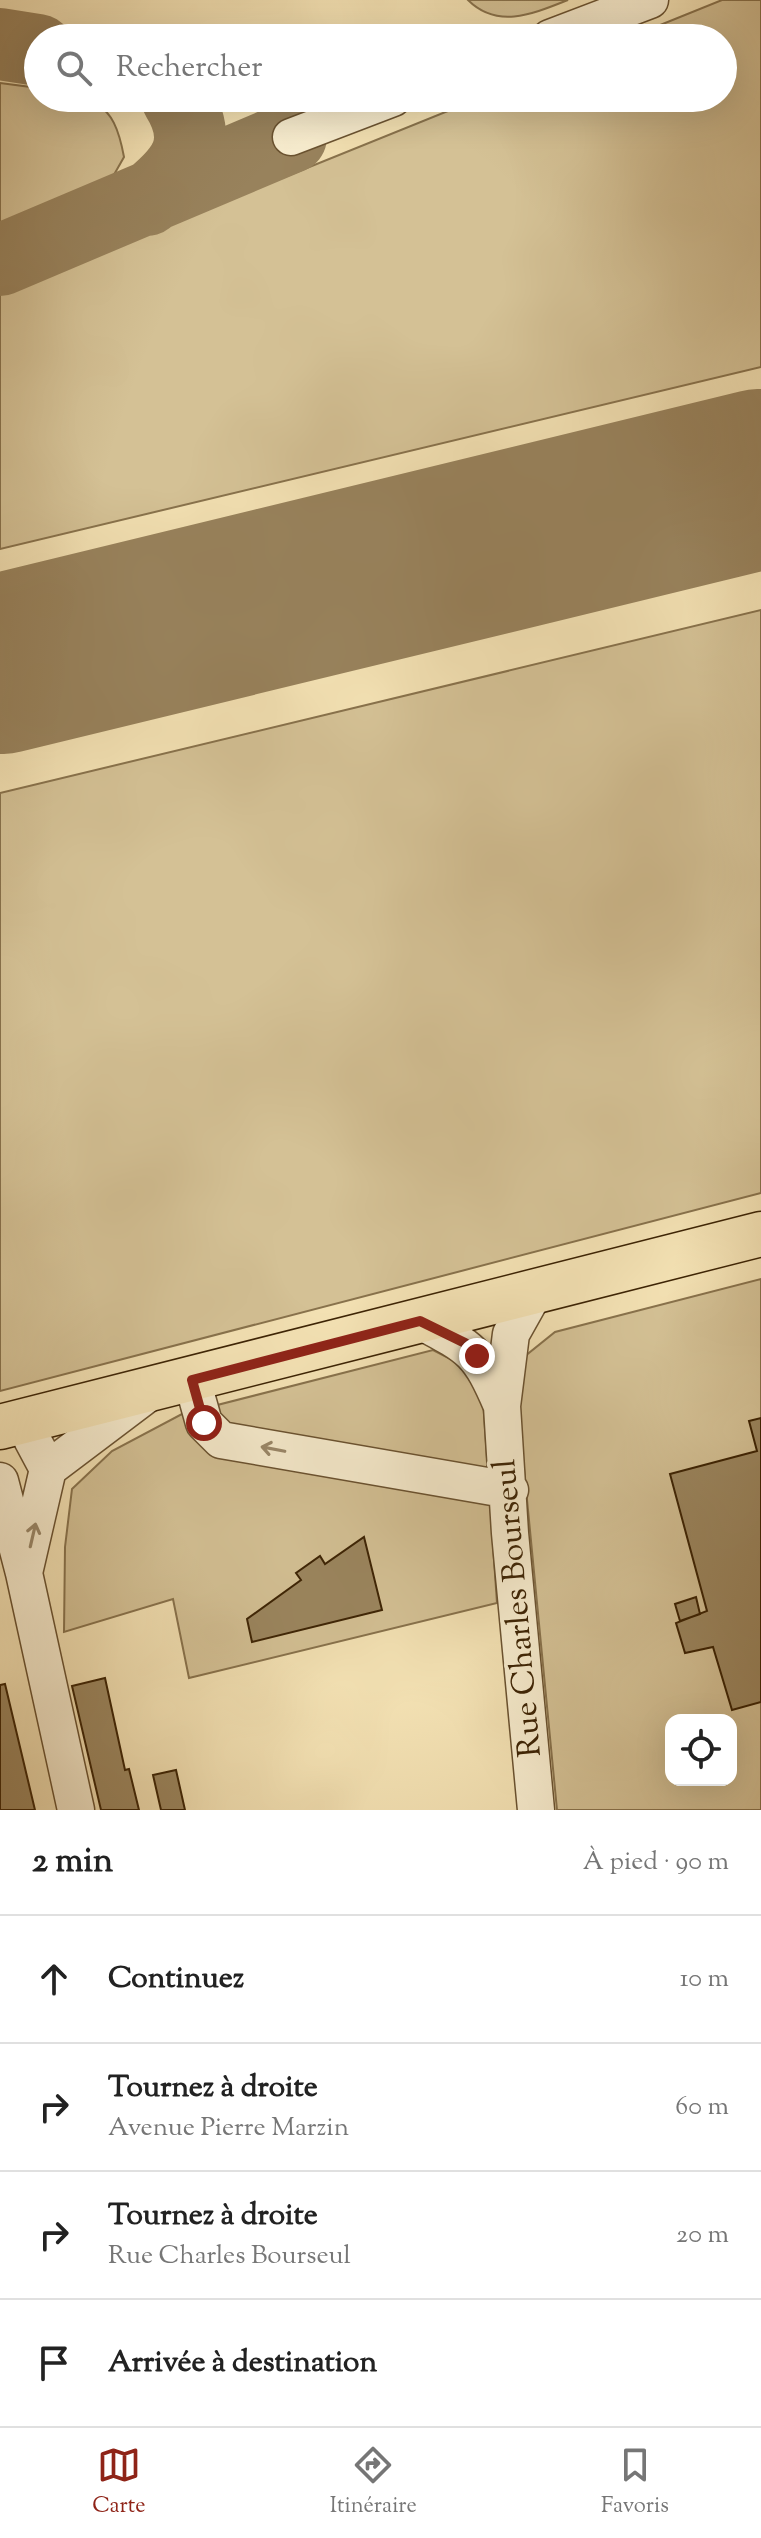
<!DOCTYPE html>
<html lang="fr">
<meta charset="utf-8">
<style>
:root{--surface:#fff;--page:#f2f2f2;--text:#222;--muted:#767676;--line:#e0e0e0;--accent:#8f2418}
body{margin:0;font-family:"Sorts Mill Goudy",serif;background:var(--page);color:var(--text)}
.controls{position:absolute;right:24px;bottom:24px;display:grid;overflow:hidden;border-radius:16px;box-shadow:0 8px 32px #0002}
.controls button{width:72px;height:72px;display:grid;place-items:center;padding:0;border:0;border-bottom:2px solid var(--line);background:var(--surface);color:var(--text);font:40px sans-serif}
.stop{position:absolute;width:24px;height:24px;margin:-18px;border:6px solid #8f2418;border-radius:50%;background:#fff}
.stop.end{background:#8f2418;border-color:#fff;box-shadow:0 2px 8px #0008}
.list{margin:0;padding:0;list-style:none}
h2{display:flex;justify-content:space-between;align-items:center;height:104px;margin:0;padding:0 32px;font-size:34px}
h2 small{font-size:26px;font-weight:400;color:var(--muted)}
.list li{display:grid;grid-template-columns:52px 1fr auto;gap:24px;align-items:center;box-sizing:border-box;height:128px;padding:0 32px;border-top:2px solid var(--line)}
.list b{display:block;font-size:30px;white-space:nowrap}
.list p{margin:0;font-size:26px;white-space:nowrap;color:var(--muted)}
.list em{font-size:26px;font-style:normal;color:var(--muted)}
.icon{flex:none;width:44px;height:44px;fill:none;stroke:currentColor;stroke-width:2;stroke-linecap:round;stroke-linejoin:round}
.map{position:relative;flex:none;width:761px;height:1810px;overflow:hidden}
.search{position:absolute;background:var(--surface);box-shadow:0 8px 32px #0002;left:24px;right:24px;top:24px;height:88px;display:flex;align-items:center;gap:20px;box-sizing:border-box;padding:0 28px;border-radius:44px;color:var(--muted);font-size:30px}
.sheet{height:616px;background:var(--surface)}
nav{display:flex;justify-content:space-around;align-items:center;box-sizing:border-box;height:112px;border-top:2px solid var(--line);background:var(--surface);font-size:22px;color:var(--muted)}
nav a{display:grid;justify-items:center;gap:4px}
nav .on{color:var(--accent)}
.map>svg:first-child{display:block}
.green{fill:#d4c195;stroke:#88724c;stroke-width:2;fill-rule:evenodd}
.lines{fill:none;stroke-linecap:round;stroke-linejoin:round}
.taxiway{stroke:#98825c;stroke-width:72}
.runway{stroke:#98825c;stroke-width:180}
.building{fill:#9b865f;stroke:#3c2304;stroke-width:2}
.minor-casing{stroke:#6a5230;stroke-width:39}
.major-casing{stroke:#3c2304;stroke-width:47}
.minor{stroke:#f7ecce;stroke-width:36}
.major{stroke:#f3e1b3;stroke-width:44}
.oneway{stroke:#9a8869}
.route{stroke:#8f2418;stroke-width:10}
.labels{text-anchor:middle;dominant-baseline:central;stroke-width:7;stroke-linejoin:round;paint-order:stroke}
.street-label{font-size:32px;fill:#3c2304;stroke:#f7ecce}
</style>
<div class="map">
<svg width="761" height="1810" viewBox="0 0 761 1810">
<rect width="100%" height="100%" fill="#f3e1b3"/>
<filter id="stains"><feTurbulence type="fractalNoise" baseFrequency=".0025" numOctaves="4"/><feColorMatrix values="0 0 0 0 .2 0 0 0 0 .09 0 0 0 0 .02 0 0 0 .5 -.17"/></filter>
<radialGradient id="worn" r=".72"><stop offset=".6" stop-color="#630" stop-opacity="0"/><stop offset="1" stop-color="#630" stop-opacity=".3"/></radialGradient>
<path class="green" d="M 468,0 L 568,0 C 535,13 498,30 468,0 Z
M 722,0 L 761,0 L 761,367 L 0,549 L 0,292 L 480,98 L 723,98 L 723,38 L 628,38 Z
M 0,83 L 38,88 L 38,98 C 93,98 113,97 124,157 L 107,187 L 0,230 Z
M 761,610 L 761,1193 L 0,1391 L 0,793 Z
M 761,1279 L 761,1810 L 557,1810 L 514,1365 L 555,1332 ZM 671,1720 L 731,1720 L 731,1780 L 671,1780 Z
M 433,1350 L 470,1369 L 482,1386 L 497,1603 L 189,1678 L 173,1599 L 64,1632 L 65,1547 L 72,1489 L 112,1451 L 182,1414 Z"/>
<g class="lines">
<path class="taxiway" d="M 0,44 L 38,50
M 147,200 C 183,171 206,145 177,98
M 0,260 L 291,137 L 298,98"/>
<path class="runway" d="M 0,664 L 761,479"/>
</g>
<path class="building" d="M 761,1418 L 761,1702 L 732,1710 L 713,1647 L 685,1653 L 676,1623 L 707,1611 L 670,1474 L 757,1451 L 749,1421 Z
M 364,1537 L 382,1610 L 252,1642 L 247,1619 L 301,1580 L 296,1573 L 320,1556 L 325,1564 Z
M 696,1597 L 700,1614 L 680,1621 L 675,1604 Z
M 105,1678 L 125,1770 L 129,1769 L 139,1810 L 101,1810 L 72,1686 Z
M 5,1684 L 35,1810 L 0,1810 L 0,1685 Z
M 176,1770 L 185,1810 L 161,1810 L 153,1775 Z"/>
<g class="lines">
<defs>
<path id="minor" d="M 550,38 L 650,0
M 291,137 L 393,98
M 534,1293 L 511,1334 L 502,1406 L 510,1533 L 536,1810
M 420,1321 C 472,1348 479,1352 502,1406
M 192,1380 L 204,1423 L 221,1440 L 510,1490
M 48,1469 L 146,1395
M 0,1481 L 24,1573 L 48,1469 L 32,1439 L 28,1420
M 24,1573 L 76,1810"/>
<path id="major" d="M 0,1427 L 761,1234"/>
</defs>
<use href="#minor" class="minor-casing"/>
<use href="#major" class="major-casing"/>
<use href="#minor" class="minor"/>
<use href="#major" class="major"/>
</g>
<defs><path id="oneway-shaft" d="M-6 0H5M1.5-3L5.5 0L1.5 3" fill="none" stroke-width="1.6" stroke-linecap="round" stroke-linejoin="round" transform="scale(2)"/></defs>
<g class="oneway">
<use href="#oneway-shaft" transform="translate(273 1449) rotate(-169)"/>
<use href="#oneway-shaft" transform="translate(33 1535) rotate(-77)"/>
</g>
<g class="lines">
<path class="route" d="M 204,1423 L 192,1380 L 420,1321 L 465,1343 L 477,1356"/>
</g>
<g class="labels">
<g class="street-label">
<text transform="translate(519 1608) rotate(-95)">Rue Charles Bourseul</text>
</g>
</g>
<rect width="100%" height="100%" filter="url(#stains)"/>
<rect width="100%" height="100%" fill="url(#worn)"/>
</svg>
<div class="controls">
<button><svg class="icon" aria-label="locate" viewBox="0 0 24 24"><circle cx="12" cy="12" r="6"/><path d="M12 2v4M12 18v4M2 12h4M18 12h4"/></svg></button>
</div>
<div class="stop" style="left:204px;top:1423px"></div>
<div class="stop end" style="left:477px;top:1356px"></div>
<div class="search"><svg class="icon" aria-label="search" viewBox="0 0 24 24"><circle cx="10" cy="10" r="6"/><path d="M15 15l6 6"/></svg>Rechercher</div>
</div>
<section class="sheet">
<h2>2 min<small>À pied · 90 m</small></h2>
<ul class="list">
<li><svg class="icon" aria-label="ahead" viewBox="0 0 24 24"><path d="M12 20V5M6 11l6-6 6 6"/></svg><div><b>Continuez</b></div><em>10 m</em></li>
<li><svg class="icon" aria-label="right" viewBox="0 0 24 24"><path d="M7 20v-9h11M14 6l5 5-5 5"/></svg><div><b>Tournez à droite</b><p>Avenue Pierre Marzin</p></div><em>60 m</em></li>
<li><svg class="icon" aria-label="right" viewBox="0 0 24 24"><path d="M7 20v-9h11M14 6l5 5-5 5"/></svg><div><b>Tournez à droite</b><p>Rue Charles Bourseul</p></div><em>20 m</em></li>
<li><svg class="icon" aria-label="arrive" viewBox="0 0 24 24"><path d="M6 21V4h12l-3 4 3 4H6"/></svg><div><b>Arrivée à destination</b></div></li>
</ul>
</section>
<nav>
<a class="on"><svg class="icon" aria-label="map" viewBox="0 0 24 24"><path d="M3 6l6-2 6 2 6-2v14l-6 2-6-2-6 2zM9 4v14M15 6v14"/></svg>Carte</a>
<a><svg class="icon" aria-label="directions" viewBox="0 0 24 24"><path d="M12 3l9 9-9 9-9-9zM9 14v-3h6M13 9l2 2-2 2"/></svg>Itinéraire</a>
<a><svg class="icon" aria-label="saved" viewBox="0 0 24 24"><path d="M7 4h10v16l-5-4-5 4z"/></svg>Favoris</a>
</nav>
